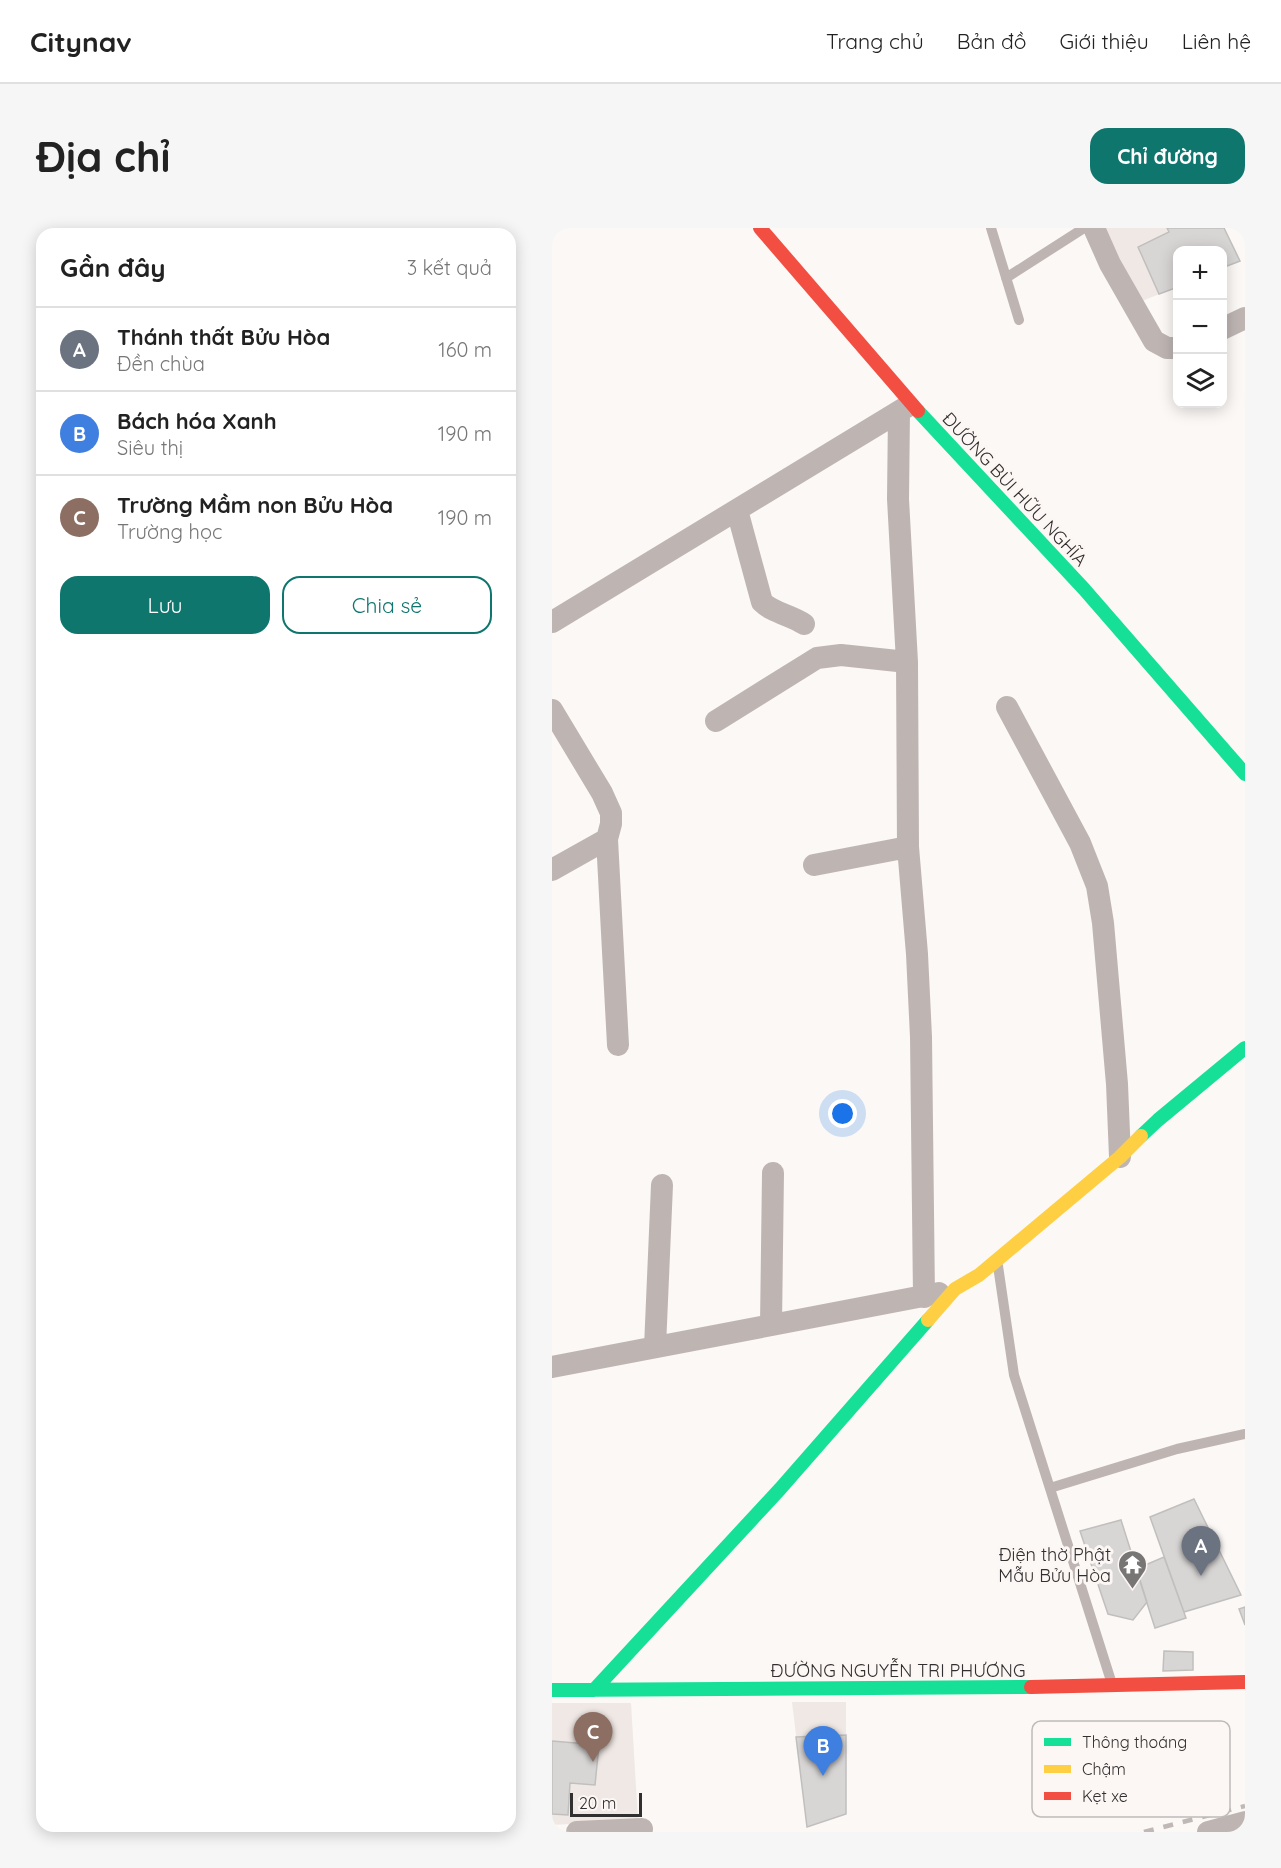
<!DOCTYPE html>
<html lang="vi">
<meta charset="utf-8">
<style>
:root{--surface:#fff;--page:#f6f6f6;--text:#222;--muted:#767676;--line:#e0e0e0;--accent:#0f766e}
body{margin:0;font-family:Quicksand,sans-serif;background:var(--page);color:var(--text)}
.controls{position:absolute;right:18px;top:18px;display:grid;overflow:hidden;border-radius:12px;box-shadow:0 3px 15px #0003}
.controls button{width:54px;height:54px;display:grid;place-items:center;padding:0;border:0;border-bottom:2px solid var(--line);background:var(--surface);color:var(--text);font:30px sans-serif}
.scale{position:absolute;left:18px;bottom:15px;width:72px;box-sizing:border-box;padding-left:6px;border:3px solid #312f2f;border-top:0;font-size:16px;line-height:21px;white-space:nowrap;color:#312f2f;-webkit-text-stroke:4px #fcf7f5;paint-order:stroke}
.you{position:absolute;left:291px;top:886px;width:21px;height:21px;margin:-15px;border:4px solid #fff;border-radius:50%;background:#1a73e8;box-shadow:0 0 0 9px #1a73e833}
.badge{display:grid;place-items:center;width:39px;height:39px;border-radius:50%;background:var(--accent);color:#fff;font-size:20px;font-weight:700}
.pin{position:absolute;translate:-50% -50px;filter:drop-shadow(0 2px 3px #0008)}
.pin::after{content:'';position:absolute;top:32px;width:21px;height:18px;background:inherit;clip-path:polygon(0 0,100% 0,50% 100%)}
.list{margin:0;padding:0;list-style:none}
h2{display:flex;justify-content:space-between;align-items:center;height:78px;margin:0;padding:0 24px;font-size:26px}
h2 small{font-size:20px;font-weight:400;color:var(--muted)}
.list li{display:grid;grid-template-columns:39px 1fr auto;gap:18px;align-items:center;box-sizing:border-box;height:84px;padding:0 24px;border-top:2px solid var(--line)}
.list b{display:block;font-size:22px;white-space:nowrap}
.list p{margin:0;font-size:20px;white-space:nowrap;color:var(--muted)}
.list em{font-size:20px;font-style:normal;color:var(--muted)}
.actions{display:flex;gap:12px;padding:18px 24px}
.actions a{flex:1;padding:14px 0;border:2px solid var(--accent);border-radius:18px;text-align:center;font-size:21px;color:var(--accent)}
.actions .main{background:var(--accent);color:#fff}
.icon{flex:none;width:33px;height:33px;fill:none;stroke:currentColor;stroke-width:2;stroke-linecap:round;stroke-linejoin:round}
.map{position:relative;flex:none;width:693px;height:1604px;overflow:hidden;border-radius:18px}
header{display:flex;align-items:center;gap:36px;box-sizing:border-box;height:84px;padding:0 30px;background:var(--surface);border-bottom:2px solid var(--line)}
header strong{font-size:28px}
nav{display:flex;gap:33px;margin-inline-start:auto;font-size:21px}
.intro{display:flex;align-items:center;justify-content:space-between;box-sizing:border-box;height:144px;padding:0 36px}
h1{margin:0;font-size:42px}
.button{padding:15px 27px;border-radius:18px;background:var(--accent);color:#fff;font-size:21px;font-weight:700}
main{display:flex;gap:36px;padding:0 36px}
aside{flex:1;background:var(--surface);border-radius:18px;box-shadow:0 3px 15px #0003}
.map>svg:first-child{display:block}
.built{fill:#f0e8e4}
.building{fill:#d8d6d5;stroke:#c1bfbe;stroke-width:1.5}
.lines{fill:none;stroke-linecap:round;stroke-linejoin:round}
.lane{stroke:#beb5b3;stroke-width:10}
.street{stroke:#beb5b3;stroke-width:22}
.fast{stroke:#16e098;stroke-width:14}
.slow{stroke:#ffcf43;stroke-width:14}
.jam{stroke:#f24e42;stroke-width:14}
.rail{stroke:#bfb8b6;stroke-width:4.5;stroke-dasharray:10 10;stroke-linecap:butt}
.labels{text-anchor:middle;dominant-baseline:central;stroke-width:6;stroke-linejoin:round;paint-order:stroke}
.street-label{font-size:18px;fill:#312f2f;stroke:#fcf7f5}
.poi-label{font-size:18px;fill:#312f2f;stroke:#fcf7f5;text-anchor:end}
.key{fill:#fcf7f5;stroke:#bfbbba;stroke-width:1.5}
.key-label{font-size:16px;fill:#312f2f}
</style>
<header>
<strong>Citynav</strong>
<nav><a>Trang chủ</a><a>Bản đồ</a><a>Giới thiệu</a><a>Liên hệ</a></nav>
</header>
<div class="intro"><h1>Địa chỉ</h1><a class="button">Chỉ đường</a></div>
<main>
<aside>
<h2>Gần đây<small>3 kết quả</small></h2>
<ul class="list">
<li><span class="badge" style="background:#6b7280">A</span><div><b>Thánh thất Bửu Hòa</b><p>Đền chùa</p></div><em>160 m</em></li>
<li><span class="badge" style="background:#3f7fe0">B</span><div><b>Bách hóa Xanh</b><p>Siêu thị</p></div><em>190 m</em></li>
<li><span class="badge" style="background:#8d6e63">C</span><div><b>Trường Mầm non Bửu Hòa</b><p>Trường học</p></div><em>190 m</em></li>
</ul>
<div class="actions"><a class="main">Lưu</a><a>Chia sẻ</a></div>
</aside>
<div class="map">
<svg width="693" height="1604" viewBox="0 0 693 1604">
<rect width="100%" height="100%" fill="#fbf8f6"/>
<path class="built" d="M 550,0 L 672,0 L 688,33 L 671,40 L 670,22 L 626,22 L 625,59 L 590,73 Z
M 240,1474 L 294,1474 L 294,1586 L 255,1599 Z
M 0,1475 L 79,1475 L 86,1592 L 0,1597 Z"/>
<path class="building" d="M 615,0 L 672,0 L 688,33 L 670,40 L 670,22 L 626,22 L 626,59 L 607,66 L 586,19 L 617,4 Z
M 642,1271 L 689,1367 L 632,1384 L 598,1289 Z
M 569,1292 L 595,1374 L 581,1392 L 556,1386 L 528,1303 Z
M 612,1329 L 634,1390 L 603,1400 L 584,1341 Z
M 693,1379 L 693,1397 L 687,1381 Z
M 612,1423 L 641,1424 L 641,1442 L 611,1443 Z
M 294,1507 L 294,1586 L 255,1599 L 244,1509 Z
M 0,1513 L 47,1517 L 43,1557 L 18,1555 L 16,1587 L 0,1586 Z"/>
<g class="lines">
<path class="lane" d="M 439,0 L 467,92
M 454,50 L 532,0
M 446,1038 L 462,1147 L 560,1456
M 498,1260 L 625,1221 L 693,1206"/>
<path class="street" d="M 542,0 L 558,36 L 602,113 L 615,120 L 626,120
M 670,101 L 693,90
M 347,184 L 346,271 L 355,434 L 356,619 L 365,726 L 369,809 L 372,1069
M 185,282 L 210,374 C 221,385 239,387 252,396
M 0,394 L 356,178
M 455,479 L 528,615 L 545,658 L 551,695 L 565,856 L 568,929
M 0,482 L 50,565 L 59,585 L 59,596 L 55,611 L 0,642
M 164,493 L 265,430 L 289,427 L 355,434
M 55,611 L 66,817
M 262,637 L 356,619
M 219,1097 L 221,945
M 103,1119 L 110,957
M 0,1139 L 387,1065
M 25,1604 L 90,1601
M 656,1604 L 693,1594"/>
<path class="fast" d="M 366,183 L 532,361 L 693,546
M 589,908 L 606,892 L 693,820
M 0,1462 L 479,1459
M 42,1462 L 228,1261 L 376,1092"/>
<path class="slow" d="M 376,1092 L 403,1061 L 427,1047 L 568,929 L 589,908"/>
<path class="jam" d="M 208,0 L 366,183
M 479,1459 L 693,1454"/>
<path class="rail" d="M 592,1604 L 693,1578"/>
</g>
<defs>
<symbol id="temple-pin" viewBox="-11 -11 22 30"><path d="M0 17L-7.5 6A9.5 9.5 0 1 1 7.5 6Z" fill="#787575" stroke="#fcf7f5"/><path d="M0-6L5-2H3V0L6.5 2.5H4V6H1.5V3h-3V6H-4V2.5H-6.5L-3 0V-2H-5Z" fill="#fff"/></symbol>
</defs>
<g fill-rule="evenodd">
<use href="#temple-pin" x="564" y="1320" width="33" height="45"/>
</g>
<g class="labels">
<g class="street-label">
<text transform="translate(463 261) rotate(47)">ĐƯỜNG BÙI HỮU NGHĨA</text>
<text x="346" y="1442">ĐƯỜNG NGUYỄN TRI PHƯƠNG</text>
</g>
<g class="poi-label">
<text x="559" y="1326">Điện thờ Phật<tspan x="559" dy="21">Mẫu Bửu Hòa</tspan></text>
</g>
</g>
<rect x="480" y="1493" width="198" height="96" rx="9" class="key"/>
<rect x="492" y="1510" width="27" height="8" fill="#16e098"/>
<rect x="492" y="1537" width="27" height="8" fill="#ffcf43"/>
<rect x="492" y="1564" width="27" height="8" fill="#f24e42"/>
<g class="key-label">
<text x="530" y="1520">Thông thoáng</text>
<text x="530" y="1547">Chậm</text>
<text x="530" y="1574">Kẹt xe</text>
</g>
</svg>
<div class="controls">
<button>+</button>
<button>−</button>
<button><svg class="icon" aria-label="layers" viewBox="0 0 24 24"><path d="M12 4l9 5-9 5-9-5zM3 14l9 5 9-5"/></svg></button>
</div>
<div class="scale">20 m</div>
<div class="you"></div>
<div class="pin badge" style="left:649px;top:1348px;background:#6b7280">A</div>
<div class="pin badge" style="left:271px;top:1548px;background:#3f7fe0">B</div>
<div class="pin badge" style="left:41px;top:1534px;background:#8d6e63">C</div>
</div>
</main>
